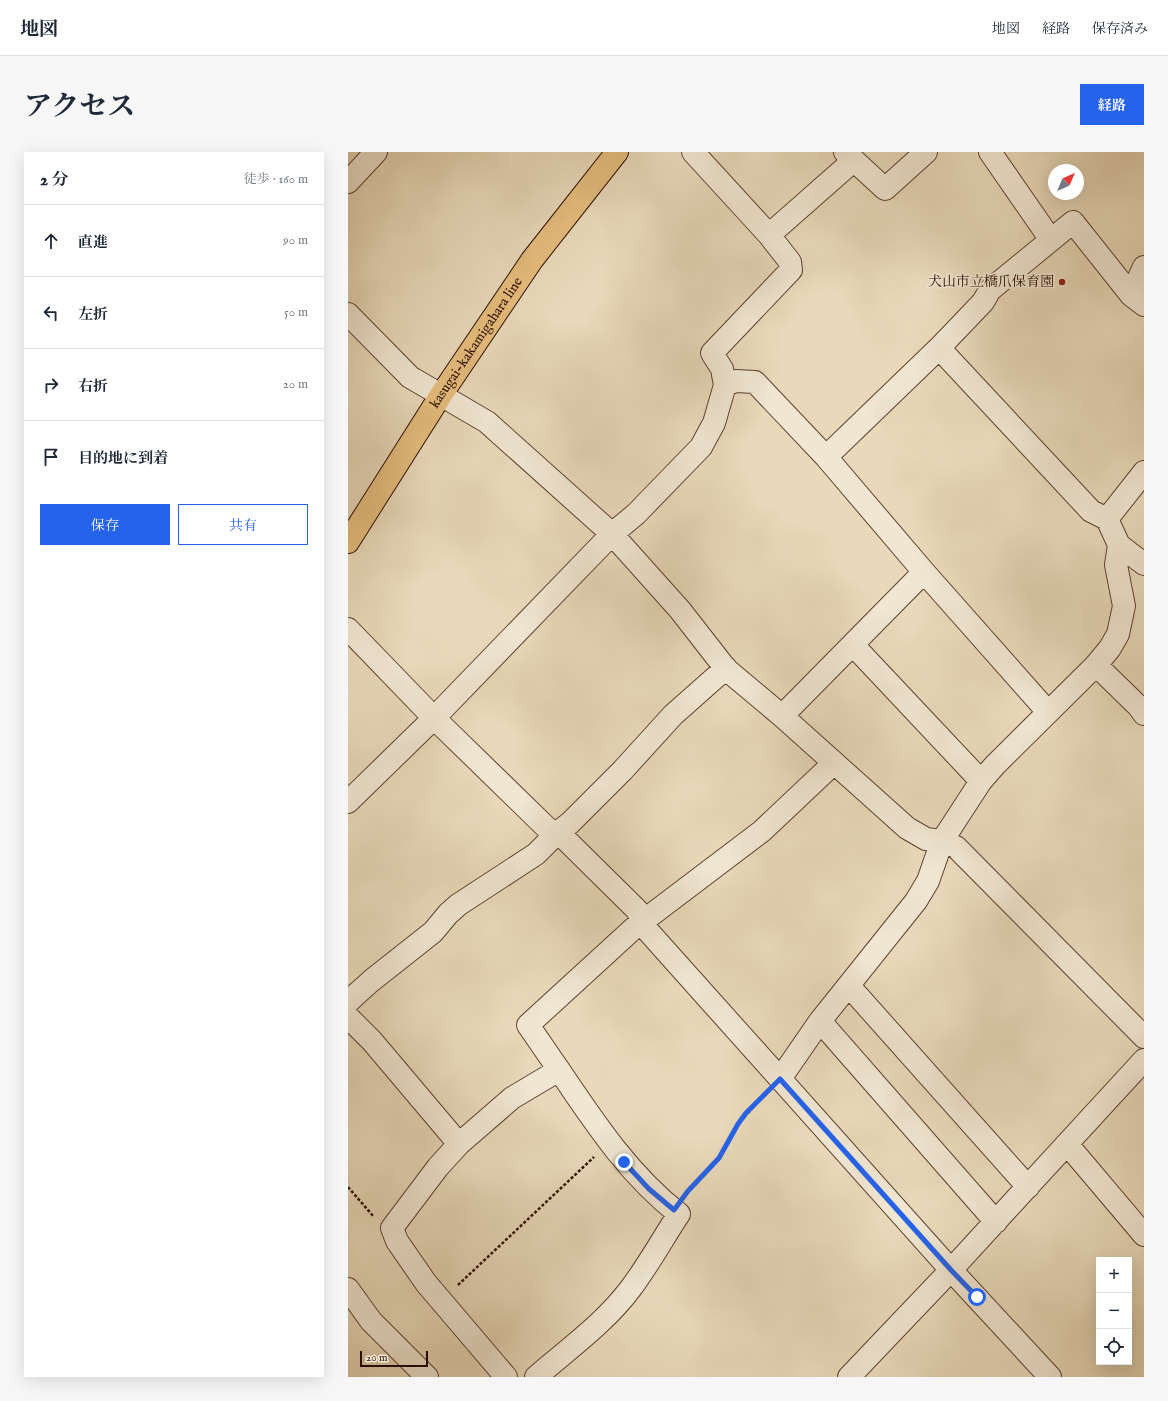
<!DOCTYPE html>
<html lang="ja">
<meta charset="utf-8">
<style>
:root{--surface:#fff;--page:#f6f6f7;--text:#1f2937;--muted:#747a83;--line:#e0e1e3;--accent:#2563eb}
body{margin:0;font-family:"IM FELL English","Noto Serif JP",serif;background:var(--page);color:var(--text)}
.controls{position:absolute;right:12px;bottom:12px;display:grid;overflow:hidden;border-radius:0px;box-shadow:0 4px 16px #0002}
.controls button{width:36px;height:36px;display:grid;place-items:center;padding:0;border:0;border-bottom:1px solid var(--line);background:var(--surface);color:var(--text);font:20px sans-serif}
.compass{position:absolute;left:700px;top:12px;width:36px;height:36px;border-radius:50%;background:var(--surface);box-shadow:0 4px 16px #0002;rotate:44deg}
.scale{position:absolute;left:12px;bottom:10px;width:68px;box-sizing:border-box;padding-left:4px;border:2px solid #2c0f00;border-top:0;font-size:11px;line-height:14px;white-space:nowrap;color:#2c0f00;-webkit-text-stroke:3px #f0e6d2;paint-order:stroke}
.stop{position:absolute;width:12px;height:12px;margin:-9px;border:3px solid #2563eb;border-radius:50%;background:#fff}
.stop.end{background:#2563eb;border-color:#fff;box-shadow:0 1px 4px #0008}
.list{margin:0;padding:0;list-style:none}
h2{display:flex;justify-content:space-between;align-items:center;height:52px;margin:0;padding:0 16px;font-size:17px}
h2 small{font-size:13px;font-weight:400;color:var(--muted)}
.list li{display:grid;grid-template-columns:26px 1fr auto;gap:12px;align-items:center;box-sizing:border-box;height:72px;padding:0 16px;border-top:1px solid var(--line)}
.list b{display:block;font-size:15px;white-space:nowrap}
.list em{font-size:13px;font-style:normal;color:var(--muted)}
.actions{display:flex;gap:8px;padding:12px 16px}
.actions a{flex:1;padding:9px 0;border:1px solid var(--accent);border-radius:0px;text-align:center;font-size:14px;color:var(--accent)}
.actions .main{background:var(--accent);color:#fff}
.icon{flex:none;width:22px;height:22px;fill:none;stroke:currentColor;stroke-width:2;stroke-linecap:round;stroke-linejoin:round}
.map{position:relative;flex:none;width:796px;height:1225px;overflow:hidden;border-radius:0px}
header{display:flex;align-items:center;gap:24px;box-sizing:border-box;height:56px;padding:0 20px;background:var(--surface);border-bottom:1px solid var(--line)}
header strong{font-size:19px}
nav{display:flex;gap:22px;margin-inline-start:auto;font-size:14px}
.intro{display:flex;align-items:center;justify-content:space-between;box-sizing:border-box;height:96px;padding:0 24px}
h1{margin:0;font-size:28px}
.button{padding:10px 18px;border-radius:0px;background:var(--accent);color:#fff;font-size:14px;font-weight:700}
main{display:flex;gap:24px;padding:0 24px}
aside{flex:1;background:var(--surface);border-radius:0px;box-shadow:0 4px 16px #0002}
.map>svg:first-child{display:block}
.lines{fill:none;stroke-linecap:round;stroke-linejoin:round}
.minor-casing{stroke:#5b422e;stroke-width:24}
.major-casing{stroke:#2c0f00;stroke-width:24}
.path{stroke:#2c0f00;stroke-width:2.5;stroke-dasharray:3 2;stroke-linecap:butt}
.minor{stroke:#f0e6d2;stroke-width:22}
.major{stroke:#e4bc7d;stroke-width:22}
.route{stroke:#2563eb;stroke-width:5}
.poi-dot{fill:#8f2418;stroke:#f0e6d2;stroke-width:1.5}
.labels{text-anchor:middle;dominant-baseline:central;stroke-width:3.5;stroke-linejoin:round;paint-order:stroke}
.poi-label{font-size:14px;fill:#2c0f00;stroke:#f0e6d2;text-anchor:end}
.street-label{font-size:14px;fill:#2c0f00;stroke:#f0e6d2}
</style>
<header>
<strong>地図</strong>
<nav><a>地図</a><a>経路</a><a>保存済み</a></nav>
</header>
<div class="intro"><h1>アクセス</h1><a class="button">経路</a></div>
<main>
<aside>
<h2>2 分<small>徒歩 · 160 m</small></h2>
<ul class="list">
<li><svg class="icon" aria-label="ahead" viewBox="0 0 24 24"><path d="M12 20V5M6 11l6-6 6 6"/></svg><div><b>直進</b></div><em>90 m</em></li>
<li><svg class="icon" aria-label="left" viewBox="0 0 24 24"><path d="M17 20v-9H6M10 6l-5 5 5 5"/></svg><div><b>左折</b></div><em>50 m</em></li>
<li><svg class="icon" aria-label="right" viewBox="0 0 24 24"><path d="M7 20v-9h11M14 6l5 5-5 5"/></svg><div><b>右折</b></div><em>20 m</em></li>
<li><svg class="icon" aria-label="arrive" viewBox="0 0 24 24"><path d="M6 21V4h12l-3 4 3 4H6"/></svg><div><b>目的地に到着</b></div></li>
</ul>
<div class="actions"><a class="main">保存</a><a>共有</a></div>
</aside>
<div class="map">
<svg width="796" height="1225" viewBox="0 0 796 1225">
<rect width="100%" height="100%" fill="#e8d9ba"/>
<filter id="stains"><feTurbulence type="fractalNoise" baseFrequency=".005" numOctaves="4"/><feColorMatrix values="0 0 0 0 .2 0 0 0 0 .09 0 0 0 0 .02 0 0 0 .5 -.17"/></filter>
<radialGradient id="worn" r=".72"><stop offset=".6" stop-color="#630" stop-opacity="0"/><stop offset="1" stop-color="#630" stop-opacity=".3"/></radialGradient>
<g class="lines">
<defs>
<path id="minor" d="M 497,0 L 537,37 L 578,0
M 642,0 L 703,88
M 0,30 L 28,0
M 421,83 L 505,9
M 783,143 L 796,115
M 796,153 L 783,143 L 725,70 L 642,138 L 635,150 L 591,196 L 743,359 L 759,367 L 796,320
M 0,162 L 62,225 L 139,270 L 264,382 L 332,458 L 378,517 L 434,564 L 559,676 L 578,687 L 594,689 L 608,695 L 796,885
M 377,233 L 388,229 L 407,230 L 478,305 L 576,420 L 700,560
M 478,305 L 591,196
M 771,393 L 796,412
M 0,477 L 86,566 L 202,679 L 215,685 L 289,758 L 299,778 L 603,1118 L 702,1225
M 505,493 L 633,629
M 748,513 L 791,555 L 796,562
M 434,564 L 576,420
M 0,650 L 86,566 L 264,382 L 288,362 L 353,295 L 366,271 L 377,233 L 374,217 L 364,201 L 443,118 L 442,110 L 421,83 L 345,0
M 501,834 L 680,1035
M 0,850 L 23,829 L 85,780 L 100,762 L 110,753 L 188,702 L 208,682 L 222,671 L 275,618 L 325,563 L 378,516
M 0,865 L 24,889 L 111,992
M 472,869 L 648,1070
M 432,927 L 472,869 L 568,749 L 580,729 L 594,689 L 633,629 L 647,613 L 748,513 L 762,496 L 770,482 L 776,454 L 768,413 L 771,393 L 759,367
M 719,992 L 796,1083
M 0,1137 L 23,1169 L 79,1225
M 158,1225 L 78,1131 L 49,1089 L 44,1076 L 90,1015 L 111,992 L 164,946 L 211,918 L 180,873 L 286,776 L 414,679 L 486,611
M 188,1225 C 220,1197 257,1171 283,1136 C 301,1112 315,1086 331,1062 C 280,1022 247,971 211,918
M 501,1225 L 603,1118 L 796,908"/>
<g id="major">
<path id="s1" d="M 0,390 L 93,243 L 184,108 L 269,0"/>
</g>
</defs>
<use href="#minor" class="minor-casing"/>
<use href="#major" class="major-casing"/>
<path class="path" d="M 0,1035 L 26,1065
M 339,1040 L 371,1006 L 390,972 L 416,943
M 110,1133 L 246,1005"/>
<use href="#minor" class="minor"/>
<use href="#major" class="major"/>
</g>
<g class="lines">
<path class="route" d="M 276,1010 L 301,1037 L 326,1058 L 340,1039 L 371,1006 L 390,972 L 398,961 L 432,927 L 603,1118 L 629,1145"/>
</g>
<circle class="poi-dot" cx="714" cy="130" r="4"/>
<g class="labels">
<g class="poi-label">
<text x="706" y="130">犬山市立橋爪保育園</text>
</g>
<g class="street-label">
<text stroke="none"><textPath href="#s1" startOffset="237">kasugai-kakamigahara line</textPath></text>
</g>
</g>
<rect width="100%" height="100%" filter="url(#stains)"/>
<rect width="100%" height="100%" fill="url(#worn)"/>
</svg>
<div class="controls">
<button>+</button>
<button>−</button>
<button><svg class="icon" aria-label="locate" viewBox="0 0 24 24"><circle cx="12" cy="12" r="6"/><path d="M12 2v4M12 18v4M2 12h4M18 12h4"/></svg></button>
</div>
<svg class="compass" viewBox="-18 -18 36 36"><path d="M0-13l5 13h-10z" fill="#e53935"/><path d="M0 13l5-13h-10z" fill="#747a83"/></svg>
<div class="scale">20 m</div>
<div class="stop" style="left:629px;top:1145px"></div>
<div class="stop end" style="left:276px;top:1010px"></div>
</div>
</main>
